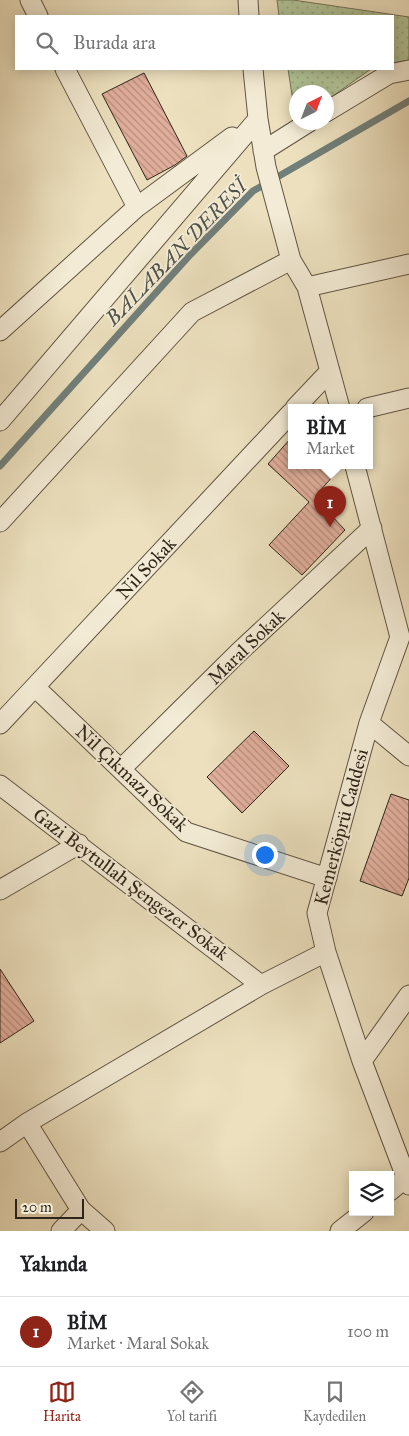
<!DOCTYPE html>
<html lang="tr">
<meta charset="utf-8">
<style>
:root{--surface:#fff;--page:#f2f2f2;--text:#202124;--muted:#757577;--line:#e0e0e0;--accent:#8f2418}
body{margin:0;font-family:"IM FELL Great Primer",serif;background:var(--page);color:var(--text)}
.controls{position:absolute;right:15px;bottom:15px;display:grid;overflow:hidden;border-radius:0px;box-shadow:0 2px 12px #0003}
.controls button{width:45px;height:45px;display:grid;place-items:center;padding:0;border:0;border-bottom:1px solid var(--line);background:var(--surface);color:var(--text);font:25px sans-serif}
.compass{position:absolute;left:289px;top:85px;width:45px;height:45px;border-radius:50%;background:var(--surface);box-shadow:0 2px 12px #0003;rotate:42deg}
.scale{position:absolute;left:15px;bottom:12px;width:69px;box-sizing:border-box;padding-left:5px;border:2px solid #302519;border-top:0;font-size:14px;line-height:18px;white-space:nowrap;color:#302519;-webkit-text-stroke:4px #f3ebd5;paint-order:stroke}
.you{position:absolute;left:264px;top:854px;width:18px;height:18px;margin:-12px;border:4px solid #fff;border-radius:50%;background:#1a73e8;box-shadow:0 0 0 8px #1a73e833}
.badge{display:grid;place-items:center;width:32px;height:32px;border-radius:50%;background:var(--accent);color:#fff;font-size:16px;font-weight:700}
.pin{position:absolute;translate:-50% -41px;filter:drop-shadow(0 1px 2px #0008)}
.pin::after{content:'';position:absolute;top:26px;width:18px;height:15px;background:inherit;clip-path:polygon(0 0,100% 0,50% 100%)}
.popup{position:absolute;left:288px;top:404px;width:85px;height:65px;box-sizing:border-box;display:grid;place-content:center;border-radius:0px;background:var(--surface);filter:drop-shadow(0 1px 4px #0005);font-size:16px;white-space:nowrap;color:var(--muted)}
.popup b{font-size:19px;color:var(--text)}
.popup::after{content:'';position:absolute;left:50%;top:100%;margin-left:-10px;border:10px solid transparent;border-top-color:var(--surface)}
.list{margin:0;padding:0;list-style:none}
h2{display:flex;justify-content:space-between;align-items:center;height:65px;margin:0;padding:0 20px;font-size:21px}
h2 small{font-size:16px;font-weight:400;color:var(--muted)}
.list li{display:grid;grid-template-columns:32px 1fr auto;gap:15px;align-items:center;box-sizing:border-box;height:70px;padding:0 20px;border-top:1px solid var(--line)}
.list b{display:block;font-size:19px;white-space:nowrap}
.list p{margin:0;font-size:16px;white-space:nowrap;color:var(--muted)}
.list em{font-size:16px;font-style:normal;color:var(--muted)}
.icon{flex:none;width:28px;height:28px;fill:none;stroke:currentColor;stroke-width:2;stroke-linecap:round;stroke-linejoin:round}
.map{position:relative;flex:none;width:409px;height:1231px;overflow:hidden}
.search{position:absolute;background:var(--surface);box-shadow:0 2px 12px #0003;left:15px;right:15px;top:15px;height:55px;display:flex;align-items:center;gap:12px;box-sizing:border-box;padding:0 18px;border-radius:0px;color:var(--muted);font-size:19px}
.sheet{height:135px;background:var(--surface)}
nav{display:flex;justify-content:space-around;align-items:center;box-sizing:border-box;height:70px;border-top:1px solid var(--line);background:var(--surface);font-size:14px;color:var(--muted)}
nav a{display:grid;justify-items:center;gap:2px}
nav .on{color:var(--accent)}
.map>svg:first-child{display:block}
.park{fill:url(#park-dots);stroke:#717458}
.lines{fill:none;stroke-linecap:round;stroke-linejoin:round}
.stream{stroke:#717f7a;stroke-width:7}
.building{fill:url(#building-back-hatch);stroke:#302519}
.street-casing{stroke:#5f5442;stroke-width:21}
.street{stroke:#f3ebd5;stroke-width:19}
.labels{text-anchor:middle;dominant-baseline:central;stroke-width:4;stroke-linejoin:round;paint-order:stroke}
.street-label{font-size:19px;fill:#302519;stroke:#f3ebd5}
.water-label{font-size:20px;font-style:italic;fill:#50524a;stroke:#f3ebd5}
</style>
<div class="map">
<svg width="409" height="1231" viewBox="0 0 409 1231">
<defs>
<pattern id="park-dots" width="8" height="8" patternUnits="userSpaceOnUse" patternTransform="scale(1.25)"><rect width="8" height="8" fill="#b2c396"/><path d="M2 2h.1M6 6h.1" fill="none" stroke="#99a781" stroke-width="1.8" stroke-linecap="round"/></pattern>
<pattern id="building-back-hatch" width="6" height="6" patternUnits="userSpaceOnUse" patternTransform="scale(1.25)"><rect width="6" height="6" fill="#e0ae9b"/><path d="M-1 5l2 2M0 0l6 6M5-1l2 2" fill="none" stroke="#b68d7e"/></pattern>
</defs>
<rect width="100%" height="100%" fill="#ece0be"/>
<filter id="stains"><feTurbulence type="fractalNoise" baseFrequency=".004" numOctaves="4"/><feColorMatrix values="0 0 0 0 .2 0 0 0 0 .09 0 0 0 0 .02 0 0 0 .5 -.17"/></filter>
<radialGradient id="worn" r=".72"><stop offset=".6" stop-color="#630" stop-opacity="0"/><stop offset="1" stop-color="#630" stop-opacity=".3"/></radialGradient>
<path class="park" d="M 277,0 L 293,0 L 409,17 L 409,60 L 393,63 L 393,16 L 279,16 Z
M 288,69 L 371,69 L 327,100 L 326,92 L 296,92 L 296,121 Z"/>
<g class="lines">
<path class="stream" d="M 0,466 L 190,255 L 253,191 L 409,101"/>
</g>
<path class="building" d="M 144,73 L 187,156 L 175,165 L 147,180 L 102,94 Z
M 291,438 L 291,466 L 324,466 L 334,475 L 318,493 L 333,508 L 329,513 L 345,530 L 302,575 L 269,545 L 309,502 L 268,464 Z
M 254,731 L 289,766 L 242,813 L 207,777 Z
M 391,794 L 409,800 L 409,878 L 402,896 L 360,881 Z
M 0,969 L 34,1021 L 0,1043 Z"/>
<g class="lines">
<defs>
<path id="street" d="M 30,0 L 38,16
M 248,0 L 249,16
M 65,69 L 137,207
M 253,69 L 258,119 L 266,167 L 291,260 L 307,287 L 340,408
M 326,112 L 389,74 L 409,70
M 263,151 L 309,122
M 307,287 L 409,264
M 0,331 L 137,207 L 232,137
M 295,408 L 330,371
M 367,408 L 409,398
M 0,421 L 258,119
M 355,466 L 400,637 L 369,723 L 317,913 L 326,952 L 362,1061 L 409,1185
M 0,522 L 192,312 L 291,260
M 35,687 L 186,832 L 327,878
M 369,723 L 409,756
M 0,724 L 291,413
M 121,769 L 238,653 L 372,528
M 0,785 L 261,985
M 0,890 L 79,844
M 362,1061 L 409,995
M 27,1123 L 81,1210 L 105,1231
M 0,1142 L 27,1123 L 261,985 L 326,952
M 390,1191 L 409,1175
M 61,1231 L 81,1210
M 340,1231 L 364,1212"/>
</defs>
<use href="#street" class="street-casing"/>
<use href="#street" class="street"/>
</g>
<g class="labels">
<g class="street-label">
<text transform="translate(146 568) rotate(-47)">Nil Sokak</text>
<text transform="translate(246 647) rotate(-44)">Maral Sokak</text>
<text transform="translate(132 778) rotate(43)">Nil Çıkmazı Sokak</text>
<text transform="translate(341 827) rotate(-75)">Kemerköprü Caddesi</text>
<text transform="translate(131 884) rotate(37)">Gazi Beytullah Şengezer Sokak</text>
</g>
<g class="water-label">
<text transform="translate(176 252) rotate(-46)">BALABAN DERESİ</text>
</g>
</g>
<rect width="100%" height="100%" filter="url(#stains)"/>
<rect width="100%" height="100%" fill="url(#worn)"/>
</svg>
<div class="controls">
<button><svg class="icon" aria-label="layers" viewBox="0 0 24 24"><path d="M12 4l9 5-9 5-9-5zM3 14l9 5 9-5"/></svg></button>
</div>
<svg class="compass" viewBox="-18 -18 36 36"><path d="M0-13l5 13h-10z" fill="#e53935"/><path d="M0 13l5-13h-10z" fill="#757577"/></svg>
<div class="scale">20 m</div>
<div class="you"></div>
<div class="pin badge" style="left:330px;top:527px">1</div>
<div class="popup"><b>BİM</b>Market</div>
<div class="search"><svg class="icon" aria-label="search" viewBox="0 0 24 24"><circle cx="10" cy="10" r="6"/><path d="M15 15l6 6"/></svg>Burada ara</div>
</div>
<section class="sheet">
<h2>Yakında<small></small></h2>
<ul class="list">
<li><span class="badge">1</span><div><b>BİM</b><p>Market · Maral Sokak</p></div><em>100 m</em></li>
</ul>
</section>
<nav>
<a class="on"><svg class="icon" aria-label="map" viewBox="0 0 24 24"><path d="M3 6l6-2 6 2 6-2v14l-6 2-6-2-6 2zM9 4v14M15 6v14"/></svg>Harita</a>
<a><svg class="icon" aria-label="directions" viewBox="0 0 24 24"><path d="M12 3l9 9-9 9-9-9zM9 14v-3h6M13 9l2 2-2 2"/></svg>Yol tarifi</a>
<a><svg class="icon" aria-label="saved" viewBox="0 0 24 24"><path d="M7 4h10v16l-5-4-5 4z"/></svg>Kaydedilen</a>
</nav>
